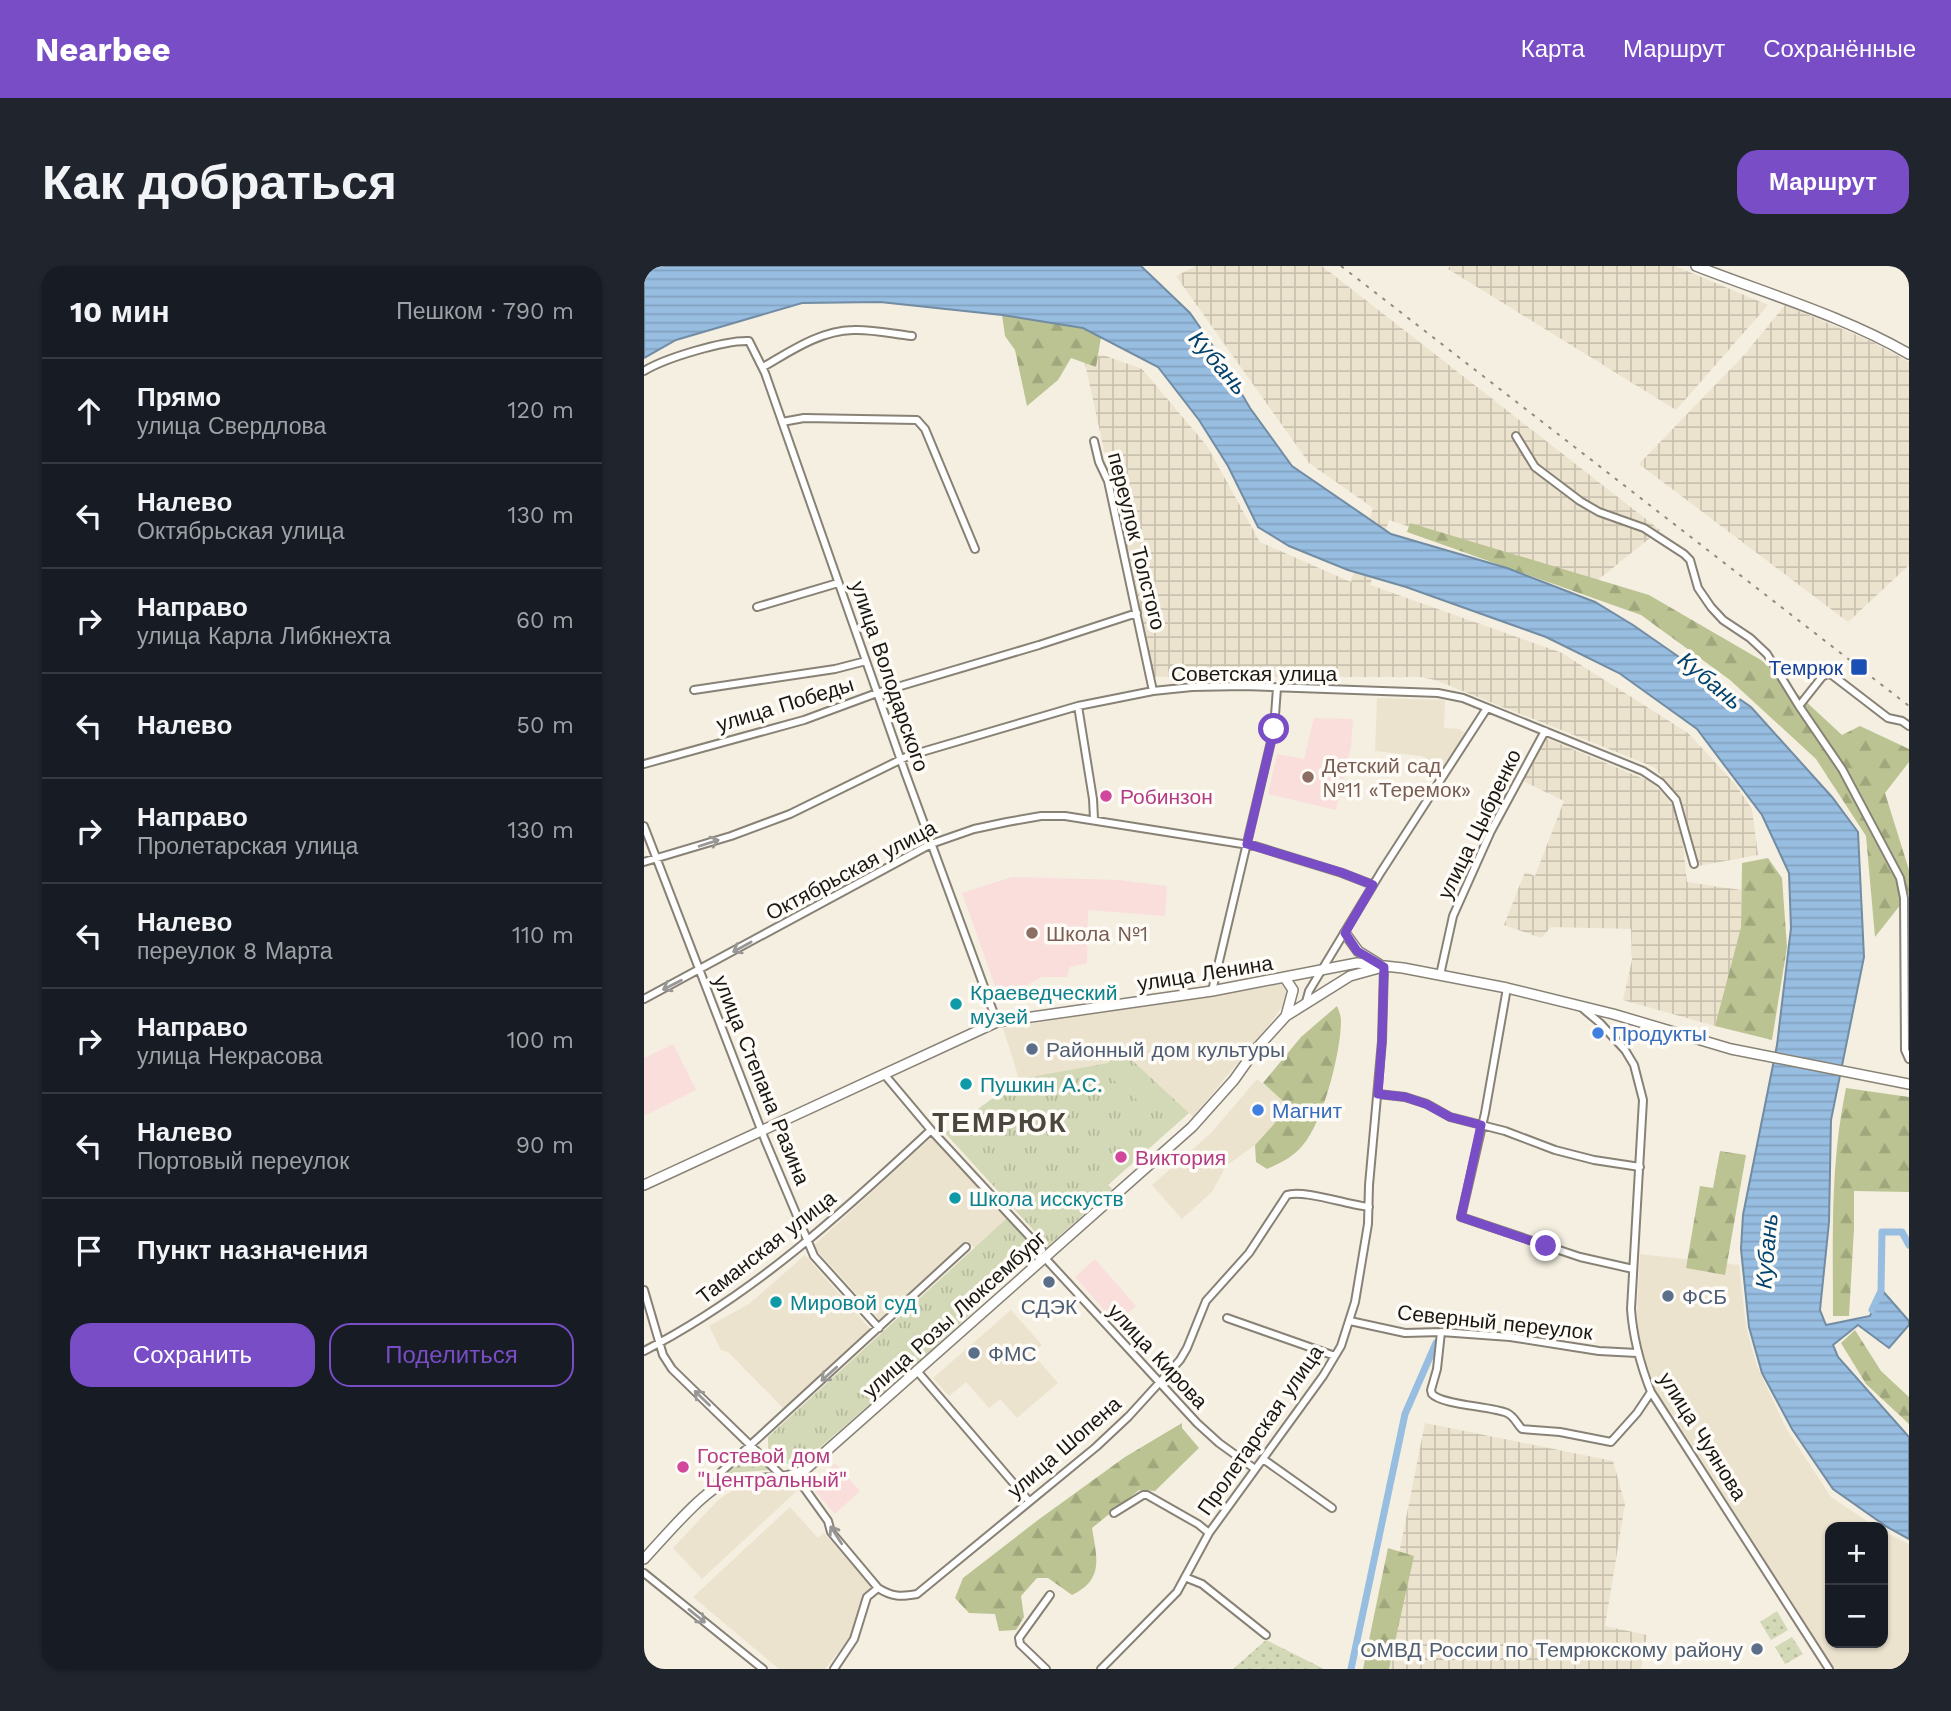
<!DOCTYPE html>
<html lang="ru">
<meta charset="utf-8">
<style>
:root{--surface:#171b24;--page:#20242c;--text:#f1f3f6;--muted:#9ea1a6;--line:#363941;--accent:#784dc6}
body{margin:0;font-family:"Work Sans",sans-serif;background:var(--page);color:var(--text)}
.controls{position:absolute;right:21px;bottom:21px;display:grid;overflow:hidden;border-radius:14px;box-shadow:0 2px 5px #0004}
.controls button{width:63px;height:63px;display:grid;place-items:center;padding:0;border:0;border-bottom:2px solid var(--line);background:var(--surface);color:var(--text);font:35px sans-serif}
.stop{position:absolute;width:21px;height:21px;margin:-16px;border:5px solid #784dc6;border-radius:50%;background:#fff}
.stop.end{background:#784dc6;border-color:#fff;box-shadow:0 2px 7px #0008}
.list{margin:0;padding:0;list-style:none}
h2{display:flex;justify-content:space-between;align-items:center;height:91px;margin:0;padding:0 28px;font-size:30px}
h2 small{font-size:23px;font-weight:400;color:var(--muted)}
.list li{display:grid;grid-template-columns:46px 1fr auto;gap:21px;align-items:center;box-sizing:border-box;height:105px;padding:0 28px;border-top:2px solid var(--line)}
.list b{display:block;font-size:26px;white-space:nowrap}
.list p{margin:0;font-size:23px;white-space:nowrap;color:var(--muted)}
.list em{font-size:23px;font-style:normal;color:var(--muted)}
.actions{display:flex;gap:14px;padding:21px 28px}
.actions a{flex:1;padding:16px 0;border:2px solid var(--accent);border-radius:21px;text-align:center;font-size:24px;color:var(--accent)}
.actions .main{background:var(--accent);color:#fff}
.icon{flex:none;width:38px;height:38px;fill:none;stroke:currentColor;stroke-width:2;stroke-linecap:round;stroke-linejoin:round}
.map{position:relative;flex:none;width:1265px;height:1403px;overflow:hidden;border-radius:21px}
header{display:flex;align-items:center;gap:42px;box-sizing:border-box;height:98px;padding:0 35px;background:var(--accent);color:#fff}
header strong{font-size:33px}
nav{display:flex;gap:38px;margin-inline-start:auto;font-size:24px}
.intro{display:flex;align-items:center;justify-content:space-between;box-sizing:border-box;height:168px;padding:0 42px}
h1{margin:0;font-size:49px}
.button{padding:18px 32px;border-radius:21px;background:var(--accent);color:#fff;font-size:24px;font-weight:700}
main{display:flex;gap:42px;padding:0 42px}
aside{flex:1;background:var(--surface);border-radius:21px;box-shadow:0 2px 5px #0004}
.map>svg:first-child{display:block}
.built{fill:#ece3ce}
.industrial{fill:url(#industrial-grid)}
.education{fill:#f9dedc}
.grass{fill:url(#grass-dots)}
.forest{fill:url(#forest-firs)}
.park{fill:url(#park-tufts)}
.pitch{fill:#d3d9b7}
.water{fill:url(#water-rules);stroke:#728ca3;stroke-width:2}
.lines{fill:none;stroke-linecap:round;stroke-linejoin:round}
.canal{stroke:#97bde1;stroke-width:7}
.street-casing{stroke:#888276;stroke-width:10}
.secondary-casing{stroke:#888276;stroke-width:12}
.street{stroke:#fff;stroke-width:6}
.secondary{stroke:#fff;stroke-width:9}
.rail{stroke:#918c83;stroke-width:2;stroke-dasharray:3.5 7;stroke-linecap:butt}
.oneway{stroke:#989795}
.route{stroke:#784dc6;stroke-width:9}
.transit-dot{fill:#1a4fb4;stroke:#fffcf7;stroke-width:2.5}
.education-dot{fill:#8d6e63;stroke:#fffcf7;stroke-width:2.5}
.hotel-dot{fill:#d1479c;stroke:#fffcf7;stroke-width:2.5}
.culture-dot{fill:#0f9aa8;stroke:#fffcf7;stroke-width:2.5}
.shop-dot{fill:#3f7fe0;stroke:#fffcf7;stroke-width:2.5}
.service-dot{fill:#5c6f8a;stroke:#fffcf7;stroke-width:2.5}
.labels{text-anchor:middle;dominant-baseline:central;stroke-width:7;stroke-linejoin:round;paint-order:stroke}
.street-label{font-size:21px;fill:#1a1813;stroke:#fffcf7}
.transit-label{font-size:21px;fill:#164399;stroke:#fffcf7;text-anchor:end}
.education-label{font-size:21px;fill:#785e54;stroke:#fffcf7;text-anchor:start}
.hotel-label{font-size:21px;fill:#b23c85;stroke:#fffcf7;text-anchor:start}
.culture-label{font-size:21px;fill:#0d838f;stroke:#fffcf7;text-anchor:start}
.shop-label{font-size:21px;fill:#366cbe;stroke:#fffcf7;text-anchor:start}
.service-label{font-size:21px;fill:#4e5e75;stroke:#fffcf7;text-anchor:start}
.water-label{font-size:23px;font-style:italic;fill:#034370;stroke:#fffcf7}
.district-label{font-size:28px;font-weight:bold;letter-spacing:2px;fill:#4c473c;stroke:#fffcf7}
</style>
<header>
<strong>Nearbee</strong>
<nav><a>Карта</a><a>Маршрут</a><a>Сохранённые</a></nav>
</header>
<div class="intro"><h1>Как добраться</h1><a class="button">Маршрут</a></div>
<main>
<aside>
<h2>10 мин<small>Пешком · 790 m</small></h2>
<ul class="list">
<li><svg class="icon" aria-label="ahead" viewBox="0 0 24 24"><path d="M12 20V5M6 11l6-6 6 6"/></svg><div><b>Прямо</b><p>улица Свердлова</p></div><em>120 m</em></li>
<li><svg class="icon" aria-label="left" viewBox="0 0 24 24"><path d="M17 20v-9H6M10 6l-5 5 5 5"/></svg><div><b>Налево</b><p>Октябрьская улица</p></div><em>130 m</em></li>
<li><svg class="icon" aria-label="right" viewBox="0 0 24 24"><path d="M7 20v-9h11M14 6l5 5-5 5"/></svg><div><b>Направо</b><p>улица Карла Либкнехта</p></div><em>60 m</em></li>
<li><svg class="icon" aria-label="left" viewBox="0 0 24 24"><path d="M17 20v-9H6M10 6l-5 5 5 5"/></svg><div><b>Налево</b></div><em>50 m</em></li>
<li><svg class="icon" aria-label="right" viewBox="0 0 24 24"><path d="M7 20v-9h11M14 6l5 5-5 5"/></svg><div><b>Направо</b><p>Пролетарская улица</p></div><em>130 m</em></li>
<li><svg class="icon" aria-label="left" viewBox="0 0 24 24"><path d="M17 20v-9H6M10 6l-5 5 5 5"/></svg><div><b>Налево</b><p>переулок 8 Марта</p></div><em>110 m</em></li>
<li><svg class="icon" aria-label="right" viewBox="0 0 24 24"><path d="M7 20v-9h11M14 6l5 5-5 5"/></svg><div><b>Направо</b><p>улица Некрасова</p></div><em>100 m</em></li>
<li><svg class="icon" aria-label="left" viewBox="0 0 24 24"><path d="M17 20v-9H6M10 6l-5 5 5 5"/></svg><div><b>Налево</b><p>Портовый переулок</p></div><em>90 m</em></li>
<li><svg class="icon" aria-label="arrive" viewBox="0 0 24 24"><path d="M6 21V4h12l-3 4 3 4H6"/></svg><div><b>Пункт назначения</b></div></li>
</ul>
<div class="actions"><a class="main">Сохранить</a><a>Поделиться</a></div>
</aside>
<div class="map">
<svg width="1265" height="1403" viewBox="0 0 1265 1403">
<defs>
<pattern id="industrial-grid" width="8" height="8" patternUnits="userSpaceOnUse" patternTransform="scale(1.75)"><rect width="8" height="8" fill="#ece3ce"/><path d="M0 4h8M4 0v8" fill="none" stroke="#cac2b0"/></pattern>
<pattern id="grass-dots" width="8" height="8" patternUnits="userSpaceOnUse" patternTransform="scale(1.75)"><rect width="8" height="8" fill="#d3d9b7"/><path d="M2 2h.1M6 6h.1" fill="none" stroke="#b5ba9c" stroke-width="1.8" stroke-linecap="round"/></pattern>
<pattern id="forest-firs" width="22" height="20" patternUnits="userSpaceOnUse" patternTransform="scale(1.75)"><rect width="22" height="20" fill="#bbc392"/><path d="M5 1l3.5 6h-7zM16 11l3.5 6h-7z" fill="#a0a77d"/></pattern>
<pattern id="park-tufts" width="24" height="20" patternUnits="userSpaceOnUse" patternTransform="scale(1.75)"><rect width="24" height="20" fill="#d3d9b7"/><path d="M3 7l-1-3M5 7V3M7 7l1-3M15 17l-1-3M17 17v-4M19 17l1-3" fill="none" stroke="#b5ba9c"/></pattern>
<pattern id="water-rules" width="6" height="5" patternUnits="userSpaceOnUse" patternTransform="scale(1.75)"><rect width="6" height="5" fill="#97bde1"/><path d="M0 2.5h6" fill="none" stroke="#82a2c0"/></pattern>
</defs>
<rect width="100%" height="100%" fill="#f5efe1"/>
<path class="built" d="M 733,432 L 801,434 L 800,462 L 815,463 L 823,468 L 801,501 L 777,490 L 731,485 Z
M 637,718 L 646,730 L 625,759 L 549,851 L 476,783 L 464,797 L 375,813 L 359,762 Z
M 613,813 L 640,835 L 630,858 L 611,879 L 582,900 L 568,926 L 538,953 L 508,919 L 568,866 Z
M 288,871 L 363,952 L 331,982 L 323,975 L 237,1055 L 169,980 Z
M 996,988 L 1095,999 L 1102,1061 L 1113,1100 L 1142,1162 L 1187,1231 L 1232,1261 L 1186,1261 L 1186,1377 L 1239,1377 L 1239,1265 L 1265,1278 L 1265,1403 L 1190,1403 L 1027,1147 L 1015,1134 L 999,1097 L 995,1077 L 993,1046 Z
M 161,989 L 227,1064 L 140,1143 L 84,1086 L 77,1084 L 65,1060 L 105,1038 Z
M 367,1044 L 398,1079 L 389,1088 L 414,1117 L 373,1152 L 356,1133 L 345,1142 L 322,1116 L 305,1130 L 289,1112 Z
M 154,1217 L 157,1221 L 58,1313 L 29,1282 L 75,1233 L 88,1225 Z
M 146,1241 L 174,1272 L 180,1267 L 228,1322 L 222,1327 L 208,1369 L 181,1403 L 135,1403 L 49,1331 Z"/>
<path class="industrial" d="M 552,0 L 678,0 L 1016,264 L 945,321 L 745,254 L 726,319 L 918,387 L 1044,467 L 1091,518 L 1108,543 L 1114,589 L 1054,600 L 1036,534 L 1010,501 L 791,414 L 777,411 L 510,411 L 440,93 L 459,89 L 498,103 L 563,180 L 616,276 L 707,316 L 729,242 L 665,197 L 532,10 Z
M 806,0 L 1031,0 L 1124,39 L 1032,144 L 804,3 Z
M 1141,39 L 1229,76 L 1265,96 L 1265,299 L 1204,356 L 995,198 L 1101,88 Z
M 902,472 L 1005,515 L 1022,530 L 1032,545 L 1037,561 L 1043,616 L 1097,624 L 1097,661 L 1071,760 L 979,734 L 988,694 L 987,663 L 907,661 L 897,672 L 860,659 L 881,606 L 891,610 L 920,535 L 879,515 Z
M 781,1157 L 969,1195 L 981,1238 L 961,1360 L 1003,1369 L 997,1403 L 732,1403 Z"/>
<path class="education" d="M 670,452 L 709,453 L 707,481 L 692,544 L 624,528 L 633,488 L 660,493 Z
M 368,611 L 476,614 L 523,620 L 521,650 L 444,644 L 443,697 L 426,701 L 423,711 L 398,711 L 356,734 L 318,627 Z
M 29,778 L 52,824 L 0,850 L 0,792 Z
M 451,993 L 492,1040 L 484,1047 L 487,1050 L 475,1061 L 431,1011 Z
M 191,1197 L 216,1225 L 191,1248 L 166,1220 Z"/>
<path class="grass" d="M 110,1192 L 116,1195 L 126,1204 L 83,1207 L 101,1194 Z
M 1133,1345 L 1144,1364 L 1127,1374 L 1116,1356 Z
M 1148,1371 L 1159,1388 L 1141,1398 L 1131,1381 Z
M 622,1374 L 680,1403 L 589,1403 Z"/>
<path class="forest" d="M 358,49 L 439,62 L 457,71 L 452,101 L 427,92 L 414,114 L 383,140 L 371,84 L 361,70 Z
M 766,257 L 1005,329 L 1117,394 L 1198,469 L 1216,460 L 1265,483 L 1265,496 L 1241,527 L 1265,604 L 1265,628 L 1231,671 L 1222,570 L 1172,493 L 1086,414 L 997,349 L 763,266 Z
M 1124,592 L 1138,612 L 1143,681 L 1128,774 L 1071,760 L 1097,661 L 1098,597 Z
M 693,740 C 695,745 697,750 697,755 C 697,786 679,856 659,879 C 649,891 637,897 623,903 L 612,896 L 611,879 L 630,858 L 639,835 L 619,817 L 657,771 Z
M 1202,822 L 1265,831 L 1265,926 L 1210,925 L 1210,963 L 1205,1050 L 1189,1050 C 1189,971 1186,899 1202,822 Z
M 1076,885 L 1102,889 L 1081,1009 L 1042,1002 L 1056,920 L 1069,922 Z
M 1211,1064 L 1237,1105 L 1265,1131 L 1265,1158 L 1222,1118 L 1197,1077 Z
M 538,1157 L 538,1162 L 555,1182 L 511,1225 L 495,1224 L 448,1262 C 453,1292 460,1314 428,1329 L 404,1312 L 393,1312 L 377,1330 L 380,1351 L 372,1364 L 355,1365 L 351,1348 L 325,1347 L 311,1332 L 319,1312 L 394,1254 L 481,1191 Z
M 744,1282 L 770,1290 L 745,1403 L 719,1403 Z"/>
<path class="park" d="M 476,783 L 545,847 L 464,919 L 468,923 L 404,980 L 301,867 L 375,813 L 464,797 Z
M 363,952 L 394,985 L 277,1094 L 158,1197 L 143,1198 L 124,1183 L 124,1171 Z"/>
<path class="pitch" d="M 480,794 L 511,820 L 497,837 L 466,811 Z"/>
<path class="water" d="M 0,0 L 497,0 L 546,47 L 575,89 L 606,142 L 648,200 L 747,268 L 863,302 L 951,336 L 989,359 L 1107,441 L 1188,531 L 1214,566 L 1220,691 L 1187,854 L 1185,956 L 1176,1044 L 1182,1059 L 1226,1050 L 1237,1023 L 1265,1055 L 1265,1059 L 1245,1082 L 1214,1059 L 1189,1079 L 1194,1091 L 1265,1171 L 1265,1273 L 1243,1261 L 1189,1223 L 1148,1163 L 1118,1107 L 1105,1061 L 1097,983 L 1099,949 L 1133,779 L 1147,662 L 1145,607 L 1118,549 L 1053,463 L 975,407 L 902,371 L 762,321 L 704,304 L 645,280 L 614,261 L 584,200 L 555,154 L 514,101 L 439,62 L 358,49 L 236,36 L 158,37 L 32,74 L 0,92 Z"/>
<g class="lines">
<path class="canal" d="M 1228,1044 L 1237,1025 L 1238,966 L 1258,966 L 1265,979
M 707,1403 L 761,1148 L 792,1077"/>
<defs>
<path id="street" d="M 119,101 C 147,85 175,65 209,64 C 228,63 249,68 268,70
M 0,105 C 21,92 81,74 105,75 L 121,107 L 261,506 L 353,756
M 138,156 L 160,152 L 273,154 L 281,163 L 331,283
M 872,170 L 891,201 L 936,235 L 955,246 L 1000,262 L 1040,288 L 1046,294 L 1054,322 L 1067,341 L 1079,354 L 1106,372 L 1123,388 L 1155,440 L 1198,503 L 1256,612 L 1260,632 L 1261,784 L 1265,793
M 450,175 L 455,196 L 464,215 L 509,425
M 113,341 L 194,317
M 50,424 L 191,403 L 222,395
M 434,440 L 449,533 L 450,553
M 1155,440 L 1178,411 L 1183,408 L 1188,409 L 1244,452 L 1258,455 L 1265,460
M 0,498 L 160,454 L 233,427 L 395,379 L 493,347
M 0,560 L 121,874 L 170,990 L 235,1062
M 0,596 L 87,570 L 146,548 L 264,490 L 434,440 L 509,425 L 548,421 L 600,420 L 794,427 L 819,432 L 999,505 L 1017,517 L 1032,534 L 1050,598
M 796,709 L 809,650 L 847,565 L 901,465
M 863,722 L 841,847 L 817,951 L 936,991 L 989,1003
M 568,725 L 630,463 L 633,422
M 0,733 L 287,578 L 330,563 L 363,556 L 397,550 L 421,550 L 611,580 L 698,607 L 729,619
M 662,736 L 665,725 L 737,606 L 843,442
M 937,741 L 956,757 L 981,784 L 990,799 L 999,834 L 987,1043 C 989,1072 996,1098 1007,1126 L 1185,1403
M 240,808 L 287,864 L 398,984
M 734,828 L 761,831 L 783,838 L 806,851 L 861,865 L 911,884 L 950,894 L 996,901
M 400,991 L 553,1157 L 575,1177 L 611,1203
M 0,1024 L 19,1089 L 28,1103 L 139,1211
M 583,1052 L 691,1090
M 706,1055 L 761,1067 L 797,1066 L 866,1071 L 955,1085 L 993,1087
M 797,1066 L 793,1103 L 787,1124 L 788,1128 C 798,1139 846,1140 863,1147 C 870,1150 873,1158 878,1163 L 916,1166 L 967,1176 L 993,1147 L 1007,1126
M 0,1085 C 109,1029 198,947 287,864
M 273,1105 L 384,1234
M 619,1193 L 688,1242
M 151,1209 L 184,1255 L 187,1266 L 234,1322
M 73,1220 L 76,1207 L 322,981
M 470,1247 L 499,1229 L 503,1229 L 554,1258 L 565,1267
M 0,1307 L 119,1403
M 543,1312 L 558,1318 L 622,1369
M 190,1403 L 210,1373 L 223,1331 L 234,1322 C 248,1331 257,1331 273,1328 L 452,1181 L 485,1150 L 536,1094 L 543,1082 L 562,1035 L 605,987 L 643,929 C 658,923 705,939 725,941
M 402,1403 L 376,1378 L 375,1372 L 406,1329
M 457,1403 L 533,1326 L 565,1267 L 679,1110 L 697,1080 L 711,1036 L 724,958 L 725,919 L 738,775 L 740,701"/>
<path id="secondary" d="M 1052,0 C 1121,27 1202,51 1265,88
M 701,667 L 714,685 L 735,698
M 641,712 L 649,724 L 642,750
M 0,919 L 353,756 L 568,725 L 713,697 L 759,702 L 863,722 L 969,748 L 1087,783 L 1265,818
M 0,1293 C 18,1274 60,1223 83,1216 C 108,1210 139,1217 162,1203 L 548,861 L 590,814 L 612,783 L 642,750 L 706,710 L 735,702"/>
</defs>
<use href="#street" class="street-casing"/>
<use href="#secondary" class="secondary-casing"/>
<use href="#street" class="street"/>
<use href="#secondary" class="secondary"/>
<path class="rail" d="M 697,0 L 1265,440"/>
</g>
<defs><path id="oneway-shaft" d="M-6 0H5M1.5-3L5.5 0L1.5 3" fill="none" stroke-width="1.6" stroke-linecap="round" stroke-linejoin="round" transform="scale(1.75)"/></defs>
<g class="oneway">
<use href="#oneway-shaft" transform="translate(65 577) rotate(-18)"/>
<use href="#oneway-shaft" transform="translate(98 681) rotate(151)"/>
<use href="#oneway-shaft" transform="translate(28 719) rotate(153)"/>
<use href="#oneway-shaft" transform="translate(185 1108) rotate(138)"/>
<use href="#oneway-shaft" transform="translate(58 1132) rotate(-136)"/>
<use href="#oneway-shaft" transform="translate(192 1269) rotate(-123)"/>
<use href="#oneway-shaft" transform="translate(53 1350) rotate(39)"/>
</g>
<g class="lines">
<path class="route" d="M 630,463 L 603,578 L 696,606 L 729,619 L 701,667 L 713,685 L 740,701 L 738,775 L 734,828 L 761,831 L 782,838 L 806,851 L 837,859 L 817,951 L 902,980"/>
</g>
<rect class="transit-dot" x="1206" y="392" width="18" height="18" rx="3.5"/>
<g class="education-dot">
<circle cx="664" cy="511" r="7"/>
<circle cx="388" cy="667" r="7"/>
</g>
<g class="hotel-dot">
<circle cx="462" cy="530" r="7"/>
<circle cx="477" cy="891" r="7"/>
<circle cx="39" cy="1201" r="7"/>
</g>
<g class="culture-dot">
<circle cx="312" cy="738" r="7"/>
<circle cx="322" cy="818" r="7"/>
<circle cx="311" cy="932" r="7"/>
<circle cx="132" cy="1036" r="7"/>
</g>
<g class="shop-dot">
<circle cx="954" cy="767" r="7"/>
<circle cx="614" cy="844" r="7"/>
</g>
<g class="service-dot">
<circle cx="388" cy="783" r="7"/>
<circle cx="405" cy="1016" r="7"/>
<circle cx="1024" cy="1030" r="7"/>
<circle cx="330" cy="1087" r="7"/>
<circle cx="1113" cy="1383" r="7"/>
</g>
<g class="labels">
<g class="street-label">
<text transform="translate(493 275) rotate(76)">переулок Толстого</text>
<text x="610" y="407">Советская улица</text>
<text transform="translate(246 410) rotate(71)">улица Володарского</text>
<text transform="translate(141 438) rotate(-17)">улица Победы</text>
<text transform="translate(835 558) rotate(-64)">улица Цыбренко</text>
<text transform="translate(207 604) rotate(-28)">Октябрьская улица</text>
<text transform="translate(561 707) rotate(-9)">улица Ленина</text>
<text transform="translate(118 814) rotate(68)">улица Степана Разина</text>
<text transform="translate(122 981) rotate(-38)">Таманская улица</text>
<text transform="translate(310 1048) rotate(-42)">улица Розы Люксембург</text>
<text transform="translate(851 1056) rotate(6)">Северный переулок</text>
<text transform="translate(514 1090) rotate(47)">улица Кирова</text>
<text transform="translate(616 1164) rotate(-55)">Пролетарская улица</text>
<text transform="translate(1059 1170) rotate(58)">улица Чуянова</text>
<text transform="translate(420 1181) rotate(-41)">улица Шопена</text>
</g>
<g class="transit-label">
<text x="1199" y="401">Темрюк</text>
</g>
<g class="education-label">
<text x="678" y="499">Детский сад<tspan x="678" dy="24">№11 «Теремок»</tspan></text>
<text x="402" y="667">Школа №1</text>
</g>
<g class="hotel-label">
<text x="476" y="530">Робинзон</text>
<text x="491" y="891">Виктория</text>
<text x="53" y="1189">Гостевой дом<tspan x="53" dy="24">"Центральный"</tspan></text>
</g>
<g class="culture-label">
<text x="326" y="726">Краеведческий<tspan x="326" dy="24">музей</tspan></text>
<text x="336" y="818">Пушкин А.С.</text>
<text x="325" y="932">Школа исскуств</text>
<text x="146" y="1036">Мировой суд</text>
</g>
<g class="shop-label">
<text x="968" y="767">Продукты</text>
<text x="628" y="844">Магнит</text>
</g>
<g class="service-label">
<text x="402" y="783">Районный дом культуры</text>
<text x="1038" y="1030">ФСБ</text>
<text x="405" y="1040" text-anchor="middle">СДЭК</text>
<text x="344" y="1087">ФМС</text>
<text x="1099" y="1383" text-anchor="end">ОМВД России по Темрюкскому району</text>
</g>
<g class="water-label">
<text transform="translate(574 97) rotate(49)">Кубань</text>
<text transform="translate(1066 415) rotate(40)">Кубань</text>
<text transform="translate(1123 985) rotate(-85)">Кубань</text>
</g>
<g class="district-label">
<text x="356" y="856">ТЕМРЮК</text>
</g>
</g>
</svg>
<div class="controls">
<button>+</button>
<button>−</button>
</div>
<div class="stop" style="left:630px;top:463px"></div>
<div class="stop end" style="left:902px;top:980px"></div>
</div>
</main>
